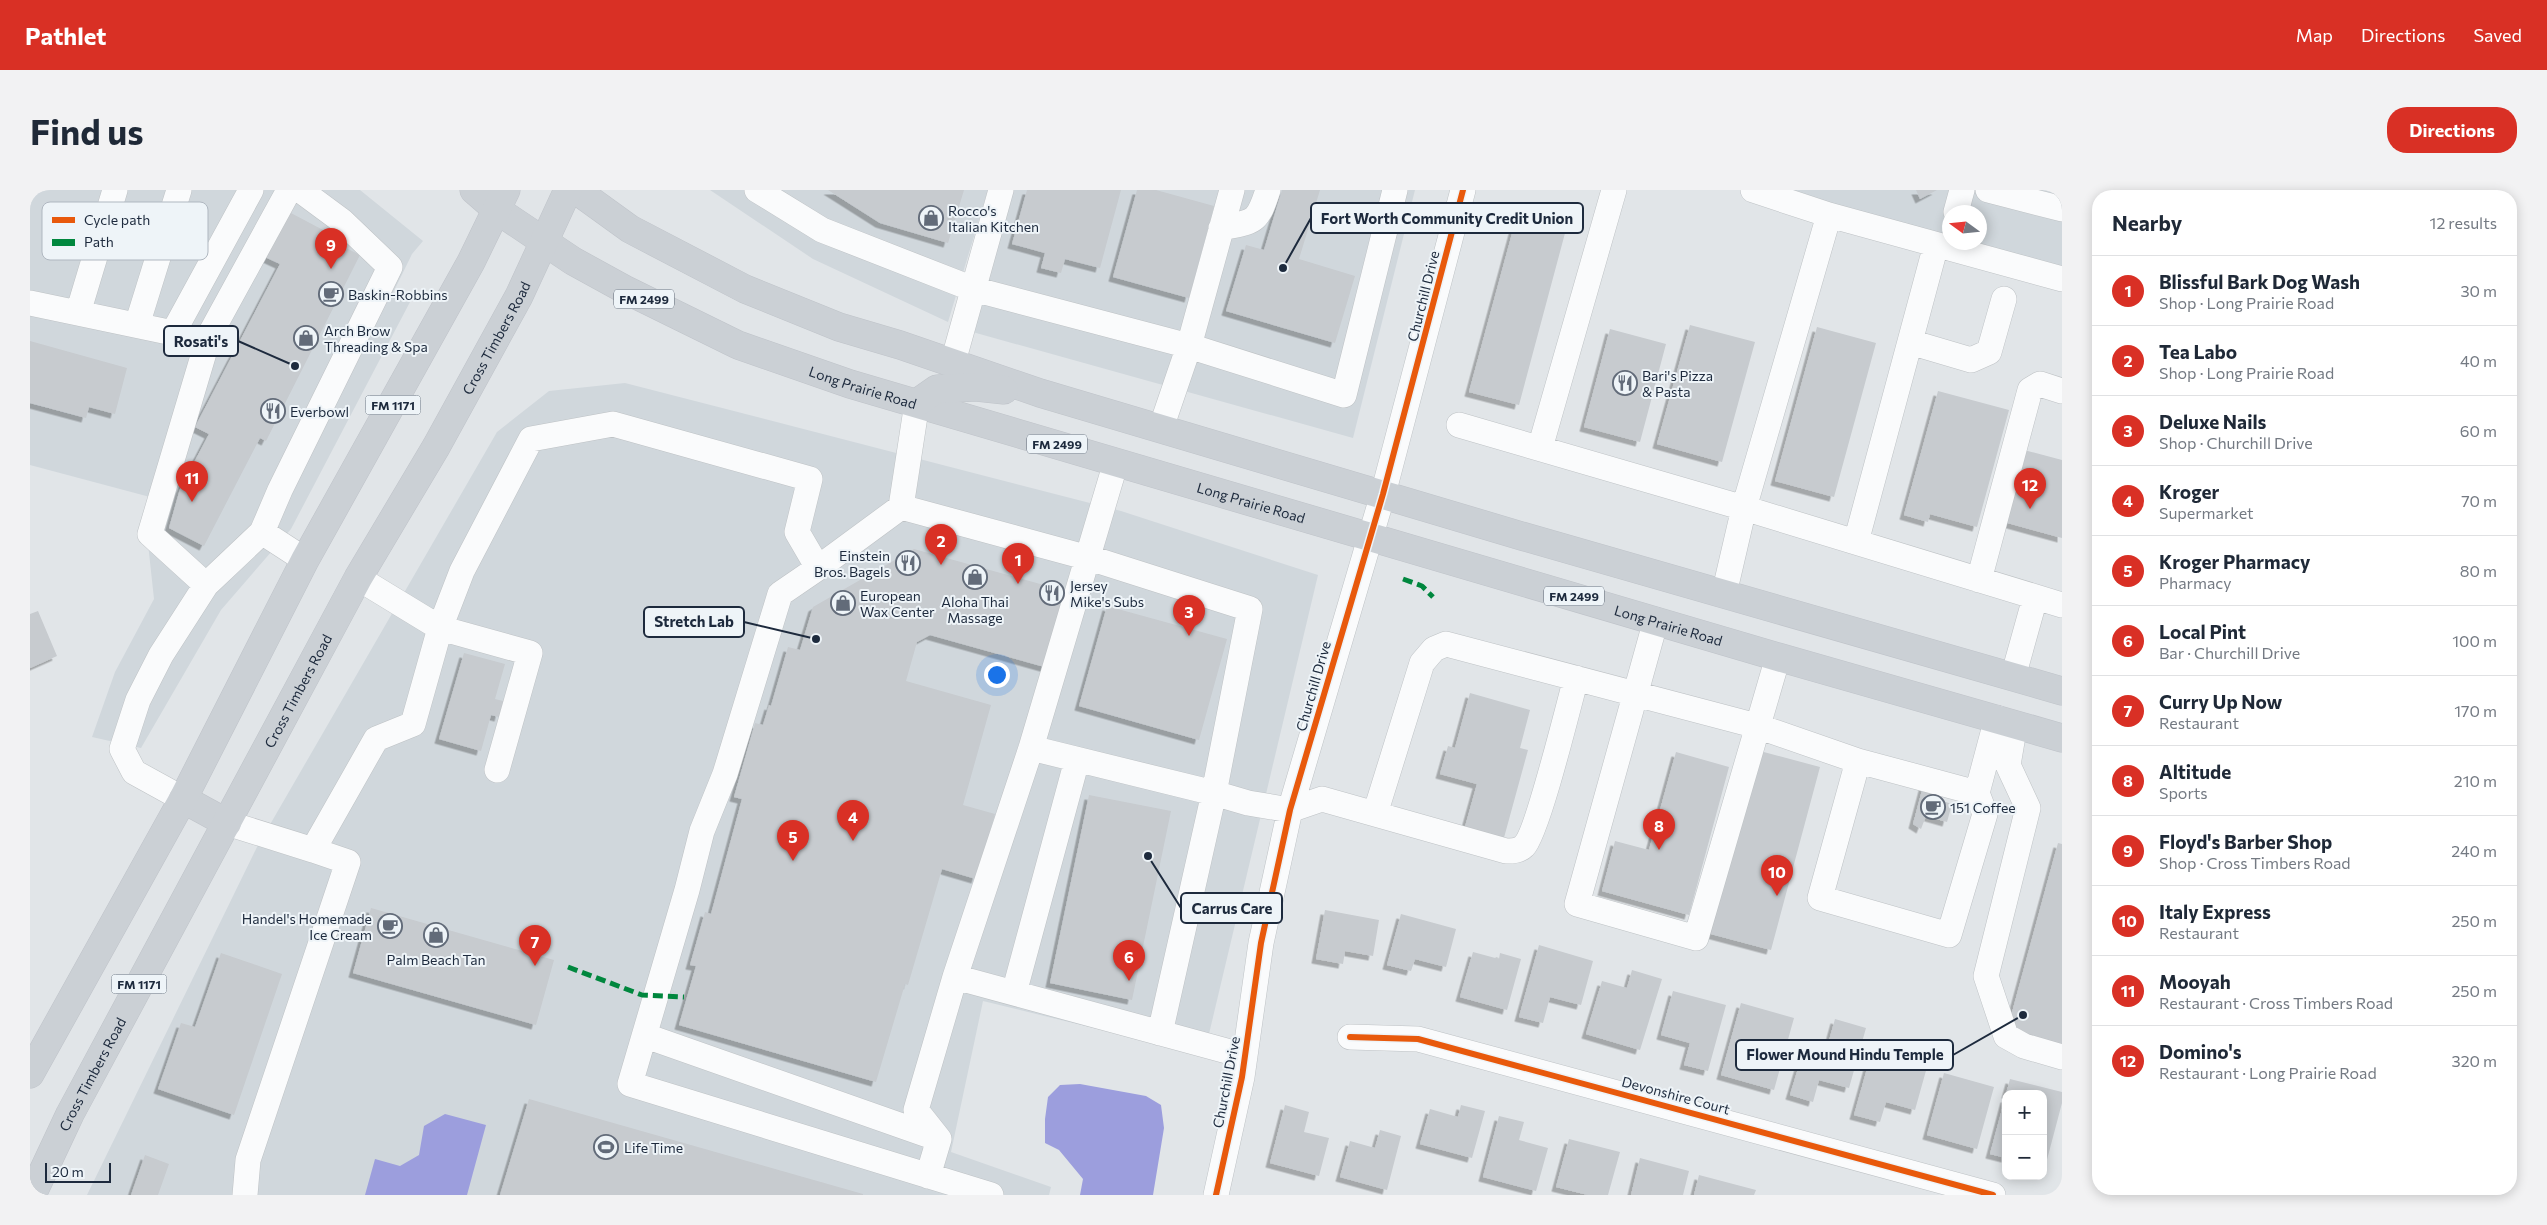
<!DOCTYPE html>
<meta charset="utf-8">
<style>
:root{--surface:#fff;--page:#f2f2f3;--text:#1f2937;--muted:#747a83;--line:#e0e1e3;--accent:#d93025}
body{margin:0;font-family:Commissioner,sans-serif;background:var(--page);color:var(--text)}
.controls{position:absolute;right:15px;bottom:15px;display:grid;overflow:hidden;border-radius:10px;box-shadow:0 2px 12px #0003}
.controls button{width:45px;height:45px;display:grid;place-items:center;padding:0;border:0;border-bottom:1px solid var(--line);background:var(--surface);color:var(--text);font:25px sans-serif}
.compass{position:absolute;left:1912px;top:15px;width:45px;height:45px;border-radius:50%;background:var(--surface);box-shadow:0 2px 12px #0003;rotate:285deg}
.scale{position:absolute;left:15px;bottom:12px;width:66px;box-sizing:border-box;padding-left:5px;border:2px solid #1d2a3d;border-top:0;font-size:14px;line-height:18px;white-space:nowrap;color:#1d2a3d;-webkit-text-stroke:4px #eef4f8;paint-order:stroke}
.you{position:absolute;left:966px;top:484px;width:18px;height:18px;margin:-12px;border:4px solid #fff;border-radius:50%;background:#1a73e8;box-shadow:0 0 0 8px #1a73e833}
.badge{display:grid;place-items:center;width:32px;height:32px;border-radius:50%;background:var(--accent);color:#fff;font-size:16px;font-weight:700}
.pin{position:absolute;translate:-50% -41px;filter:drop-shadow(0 1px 2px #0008)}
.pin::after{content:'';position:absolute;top:26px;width:18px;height:15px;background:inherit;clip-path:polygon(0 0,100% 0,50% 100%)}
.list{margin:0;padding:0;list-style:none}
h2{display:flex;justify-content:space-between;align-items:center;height:65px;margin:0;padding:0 20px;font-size:21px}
h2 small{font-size:16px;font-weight:400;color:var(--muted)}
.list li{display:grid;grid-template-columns:32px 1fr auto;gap:15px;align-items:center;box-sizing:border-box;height:70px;padding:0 20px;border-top:1px solid var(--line)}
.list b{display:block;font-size:19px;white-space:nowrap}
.list p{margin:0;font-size:16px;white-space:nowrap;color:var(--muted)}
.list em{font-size:16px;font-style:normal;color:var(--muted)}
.map{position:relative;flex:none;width:2032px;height:1005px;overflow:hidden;border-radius:20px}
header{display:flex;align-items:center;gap:30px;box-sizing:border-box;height:70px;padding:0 25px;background:var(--accent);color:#fff}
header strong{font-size:24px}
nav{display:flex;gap:28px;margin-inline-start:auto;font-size:18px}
.intro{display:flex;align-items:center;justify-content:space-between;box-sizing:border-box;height:120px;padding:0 30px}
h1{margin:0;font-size:35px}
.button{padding:12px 22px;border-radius:20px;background:var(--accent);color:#fff;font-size:18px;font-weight:700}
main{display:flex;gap:30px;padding:0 30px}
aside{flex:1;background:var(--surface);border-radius:20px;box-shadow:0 2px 12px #0003}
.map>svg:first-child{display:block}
.built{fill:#d0d7dc;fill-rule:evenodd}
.water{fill:#9c9edd}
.building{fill:#c7cbcf;filter:url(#shadow)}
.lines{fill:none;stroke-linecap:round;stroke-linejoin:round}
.minor-casing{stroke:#bec2c5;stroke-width:26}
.major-casing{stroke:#bfc3c9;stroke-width:29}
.minor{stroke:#fafbfc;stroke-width:25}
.major{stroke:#cbd0d5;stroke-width:28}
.quiet{stroke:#00873e;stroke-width:5;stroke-dasharray:10 5;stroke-linecap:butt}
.cycleway-casing{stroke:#eef4f8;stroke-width:9}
.cycleway{stroke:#e8590c;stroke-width:6}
.labels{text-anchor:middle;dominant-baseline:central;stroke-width:4;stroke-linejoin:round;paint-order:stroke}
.shield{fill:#eef4f8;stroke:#5c6775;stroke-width:1}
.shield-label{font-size:12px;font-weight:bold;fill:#1d2a3d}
.poi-label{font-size:14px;fill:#1d2a3d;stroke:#eef4f8;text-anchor:start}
.street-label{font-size:14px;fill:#1d2a3d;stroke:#eef4f8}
.key{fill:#eef4f8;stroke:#afb7c0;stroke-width:1}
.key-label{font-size:14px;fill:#1d2a3d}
.leader{fill:none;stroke:#1d2a3d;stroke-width:2}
.callout-dot{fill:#1d2a3d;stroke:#eef4f8;stroke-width:2}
.callout{fill:#eef4f8;stroke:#1d2a3d;stroke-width:2}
.callout-label{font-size:15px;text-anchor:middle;font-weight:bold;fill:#1d2a3d}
</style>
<header>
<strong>Pathlet</strong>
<nav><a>Map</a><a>Directions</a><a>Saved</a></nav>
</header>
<div class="intro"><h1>Find us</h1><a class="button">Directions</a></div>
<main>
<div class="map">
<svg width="2032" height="1005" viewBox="0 0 2032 1005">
<defs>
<filter id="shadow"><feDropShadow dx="-4.5" dy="4.5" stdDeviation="0" flood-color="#0004"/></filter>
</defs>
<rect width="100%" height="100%" fill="#e1e5e8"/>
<path class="built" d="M 0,0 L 330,0 L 393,51 L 382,64 L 363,103 L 380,112 L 261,339 L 191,420 L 111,558 L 62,547 L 85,482 L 124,409 L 116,335 L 120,307 L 0,275 Z
M 680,0 L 958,0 L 918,132 L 783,69 Z
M 979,0 L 1385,0 L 1323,248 L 939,141 Z
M 1710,0 L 2032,0 L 2032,89 ZM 1920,22 L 1950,22 L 1950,52 L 1920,52 Z
M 595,193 L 1091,321 L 1288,385 L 1174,865 L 953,811 L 921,962 L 1021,997 L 1019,1005 L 57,1005 L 227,657 L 467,242 L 519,201 Z"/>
<path class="water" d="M 1050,894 L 1116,906 L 1131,915 L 1134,938 L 1123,1005 L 1050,1005 L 1053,989 L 1029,960 L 1015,953 L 1015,929 L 1018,907 L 1030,895 Z
M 415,924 L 456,935 L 437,1005 L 335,1005 L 345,969 L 370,976 L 389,965 L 394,936 Z"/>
<path class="building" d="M 798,0 L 934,0 L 918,53 L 850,33 Z
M 997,0 L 1091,0 L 1070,78 L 1035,69 L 1031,83 L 1011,78 L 1015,63 L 982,54 Z
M 1107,0 L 1126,0 L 1184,16 L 1159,108 L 1083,87 Z
M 1252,0 L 1290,0 L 1269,69 L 1325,86 L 1305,153 L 1196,121 L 1216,55 L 1234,60 Z
M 1886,0 L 1907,0 L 1890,9 Z
M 1489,18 L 1538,32 L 1489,215 L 1439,202 Z
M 259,22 L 295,41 L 292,46 L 330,65 L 236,251 L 230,248 L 174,356 L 139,338 L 150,299 L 179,244 L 165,237 L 250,74 L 235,67 Z
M 1660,135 L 1725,152 L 1692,272 L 1627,254 Z
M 1787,137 L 1846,153 L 1804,307 L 1745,291 Z
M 1580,139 L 1636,154 L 1610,252 L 1554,237 Z
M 0,151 L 97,178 L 85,224 L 59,217 L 56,228 L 0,213 Z
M 1908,201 L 1979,220 L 1947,337 L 1900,324 L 1898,332 L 1874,325 Z
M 1994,260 L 2032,270 L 2032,348 L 1974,332 Z
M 884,359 L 1039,402 L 1018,478 L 900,445 L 887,452 L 876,491 L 961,515 L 933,615 L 965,624 L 946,689 L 912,679 L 878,795 L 875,794 L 846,892 L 649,835 L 666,776 L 660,775 L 675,722 L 681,724 L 712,609 L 704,607 L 725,533 L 733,535 L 739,515 L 741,516 L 758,457 L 770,460 L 783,417 Z
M 1077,416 L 1197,449 L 1169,550 L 1049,516 Z
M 8,421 L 27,466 L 0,478 L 0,424 Z
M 434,463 L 475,474 L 465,509 L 473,511 L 469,527 L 461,525 L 451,561 L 409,549 Z
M 1440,503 L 1500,520 L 1490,558 L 1498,560 L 1472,655 L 1433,644 L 1447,594 L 1410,584 L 1418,556 L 1425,558 Z
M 1730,561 L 1790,577 L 1741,760 L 1681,744 Z
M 1646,562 L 1699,577 L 1659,725 L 1572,701 L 1585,651 L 1619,660 Z
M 1894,593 L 1905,596 L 1903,608 L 1922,614 L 1917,632 L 1896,626 L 1891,639 L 1883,634 Z
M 1059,605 L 1141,621 L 1102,810 L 1020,793 Z
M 2028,653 L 2032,654 L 2032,856 L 1977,841 Z
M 341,718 L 524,770 L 506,835 L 323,783 Z
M 1295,720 L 1349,730 L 1343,766 L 1315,761 L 1313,774 L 1286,769 Z
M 1371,724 L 1426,739 L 1416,777 L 1385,769 L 1381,781 L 1357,775 Z
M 1509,755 L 1563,771 L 1551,815 L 1520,807 L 1513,833 L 1489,827 Z
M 1443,762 L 1469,769 L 1470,763 L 1491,769 L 1477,820 L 1430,807 Z
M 191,763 L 252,784 L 204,925 L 128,899 L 151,833 L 165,837 Z
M 1602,780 L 1632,789 L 1610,860 L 1556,844 L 1572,791 L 1597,798 Z
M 1643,801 L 1696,815 L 1678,881 L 1654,875 L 1660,853 L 1631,845 Z
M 1711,813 L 1764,828 L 1744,900 L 1691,885 Z
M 1805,829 L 1836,838 L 1819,898 L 1789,890 L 1783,912 L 1760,905 L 1776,852 L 1797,858 Z
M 1842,861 L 1897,877 L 1885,920 L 1856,912 L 1850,932 L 1824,925 Z
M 1914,883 L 1964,897 L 1947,959 L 1897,945 Z
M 1980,889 L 2032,902 L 2032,913 L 2014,981 L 2013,904 L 1976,904 Z
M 1975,908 L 1976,908 L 1976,968 L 1960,964 Z
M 499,909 L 833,1004 L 833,1005 L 470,1005 Z
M 1255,915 L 1279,922 L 1274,942 L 1299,948 L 1289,986 L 1240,973 Z
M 1431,915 L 1455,921 L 1442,968 L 1390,954 L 1400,919 L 1428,927 Z
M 1469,926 L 1494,932 L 1489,950 L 1518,958 L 1506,1001 L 1453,987 Z
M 1350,940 L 1371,946 L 1357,1000 L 1310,987 L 1320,951 L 1345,958 Z
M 1539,949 L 1590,962 L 1578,1005 L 1558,1005 L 1526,997 Z
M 115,965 L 139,974 L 128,1005 L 101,1005 Z
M 1610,968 L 1659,981 L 1653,1005 L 1601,1005 Z
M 1669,985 L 1726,1000 L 1724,1005 L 1664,1005 Z"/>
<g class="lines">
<defs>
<path id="minor" d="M 727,0 L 792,40 L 943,99 L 1159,156 L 1131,238
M 1202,0 L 1159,156 L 1314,205 L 1365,0
M 1723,0 L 1799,25 L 2032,89
M 1958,0 L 2032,19
M 1926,22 L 1932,0
M 1191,38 C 1225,31 1227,34 1238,0
M 0,113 L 143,143 L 221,0
M 48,123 L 85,0
M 107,135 L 149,0
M 1880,152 L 1941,170 L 1959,162 L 1974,109
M 923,172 L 971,0
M 1429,235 L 1714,318 L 2032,415
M 1510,258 L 1584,0
M 1086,272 L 1001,558 L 925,787 L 1215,866
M 871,317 L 887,213
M 232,342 L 250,300 L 360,77 L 312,31 L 270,0
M 1826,352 L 1906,55
M 788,378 L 750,404 L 695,584 L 672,641 L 657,700 L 600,894 L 961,1005
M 328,388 L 410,438 L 500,463 L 467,580
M 1949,390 L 2000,200 L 2010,194 L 2032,201
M 176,395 L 120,344 L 179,146 L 259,0
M 1694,404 L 1714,318 L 1799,25
M 1626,430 L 1547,714 L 1666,748 L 1748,467
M 1983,487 L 2005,408
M 1985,534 L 1978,575 L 1998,618 L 1956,786 L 1976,846 L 1994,856 L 2032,867
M 1001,558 L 1184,603 L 1130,843
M 1828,571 L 1947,603
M 153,609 L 104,582 L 92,559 L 108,510 L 131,465 L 176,395 L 232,342 L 275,370
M 1345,624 L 1476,661 C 1482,661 1489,661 1494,656 C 1507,644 1539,514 1546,488
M 197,633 L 283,660 L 346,549 L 383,534 L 410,438 L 432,381 L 501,249 L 583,234 L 780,289 L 767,342 L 788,378 L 871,317 L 1066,370 L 1220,419 L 1184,603 L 1218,613 L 1260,620 L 1292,609 L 1345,624 L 1392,473 L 1404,459 L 1416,454 L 1727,536 L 1828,571 L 1790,708 L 1919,745 L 1955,624 L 1947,603 L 1967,528
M 984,803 L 1047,570
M 616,846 L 909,949
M 1320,847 L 1388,849 L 1963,1005
M 898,986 L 909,949 L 886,920 L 925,787
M 215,1005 L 218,970 L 318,672 L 283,660
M 1186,1005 L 1212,887 L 1231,753 L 1260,620 L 1353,304 L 1433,0"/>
<g id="major">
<path id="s1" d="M 444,0 L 467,20 L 543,71 L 594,99 L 708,155 L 820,194 L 1748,467 L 2032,548"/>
<path d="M 546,0 L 600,39 L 715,99 L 809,137 L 870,155 L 1010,203 L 1495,347 L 2032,501"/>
<path d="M 887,213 L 907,199 L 946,197 L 974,200"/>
<path d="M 153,609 L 197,633"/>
<path d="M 0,884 L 153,609 L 275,370 L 441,72 L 476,0"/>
<path id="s2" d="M 2,1005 L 40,924 L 328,388 L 406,257 L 489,106 L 538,0"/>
</g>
</defs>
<use href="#minor" class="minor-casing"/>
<use href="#major" class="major-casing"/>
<use href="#minor" class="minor"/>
<use href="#major" class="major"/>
<path class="quiet" d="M 1373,389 L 1392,396 L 1403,407
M 538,777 L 612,805 L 654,807"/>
<defs>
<path id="cycleway" d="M 1320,847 L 1388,849 L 1963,1005
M 1186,1005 L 1212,887 L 1231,753 L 1260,620 L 1353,304 L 1433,0"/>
</defs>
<use href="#cycleway" class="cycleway-casing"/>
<use href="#cycleway" class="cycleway"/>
</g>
<defs>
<symbol id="shop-ring" viewBox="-11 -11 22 22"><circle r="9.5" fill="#eef4f8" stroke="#626b79" stroke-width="1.5"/><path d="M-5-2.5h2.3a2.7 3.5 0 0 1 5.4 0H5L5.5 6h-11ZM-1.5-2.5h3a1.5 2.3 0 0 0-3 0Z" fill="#626b79"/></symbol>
<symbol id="cafe-ring" viewBox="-11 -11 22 22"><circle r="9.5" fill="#eef4f8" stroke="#626b79" stroke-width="1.5"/><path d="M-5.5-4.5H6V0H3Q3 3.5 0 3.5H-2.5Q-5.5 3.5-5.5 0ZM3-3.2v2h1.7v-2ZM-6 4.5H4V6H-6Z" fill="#626b79"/></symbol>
<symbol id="restaurant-ring" viewBox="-11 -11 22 22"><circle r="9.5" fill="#eef4f8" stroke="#626b79" stroke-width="1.5"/><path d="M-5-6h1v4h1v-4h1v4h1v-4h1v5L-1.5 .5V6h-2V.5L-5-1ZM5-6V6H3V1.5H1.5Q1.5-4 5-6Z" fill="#626b79"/></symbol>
<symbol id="stadium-ring" viewBox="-11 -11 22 22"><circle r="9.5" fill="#eef4f8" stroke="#626b79" stroke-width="1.5"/><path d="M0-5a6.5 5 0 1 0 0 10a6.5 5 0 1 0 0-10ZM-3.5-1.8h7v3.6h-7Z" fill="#626b79"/></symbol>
</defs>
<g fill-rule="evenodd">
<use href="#shop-ring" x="887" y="14" width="28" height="28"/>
<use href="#cafe-ring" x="287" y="90" width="28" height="28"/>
<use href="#shop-ring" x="262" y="134" width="28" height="28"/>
<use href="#restaurant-ring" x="1581" y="179" width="28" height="28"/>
<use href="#restaurant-ring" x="229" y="207" width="28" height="28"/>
<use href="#restaurant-ring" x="864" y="359" width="28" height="28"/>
<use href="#shop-ring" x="931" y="373" width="28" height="28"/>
<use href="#restaurant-ring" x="1008" y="389" width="28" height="28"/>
<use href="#shop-ring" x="799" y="399" width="28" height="28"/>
<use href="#cafe-ring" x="1889" y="603" width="28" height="28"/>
<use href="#cafe-ring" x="346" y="722" width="28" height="28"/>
<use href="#shop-ring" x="392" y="731" width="28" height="28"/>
<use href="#stadium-ring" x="562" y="943" width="28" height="28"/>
</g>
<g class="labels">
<g class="shield">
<rect x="584" y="99.5" width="60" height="19" rx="4"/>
<rect x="335.5" y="205.5" width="55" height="19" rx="4"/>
<rect x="997" y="244.5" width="60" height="19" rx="4"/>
<rect x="1514" y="396.5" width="60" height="19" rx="4"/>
<rect x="81.5" y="784.5" width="55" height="19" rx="4"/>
</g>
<g class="shield-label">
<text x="614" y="109">FM 2499</text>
<text x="363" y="215">FM 1171</text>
<text x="1027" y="254">FM 2499</text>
<text x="1544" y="406">FM 2499</text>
<text x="109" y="794">FM 1171</text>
</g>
<g class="poi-label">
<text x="918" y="20">Rocco's<tspan x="918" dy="16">Italian Kitchen</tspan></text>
<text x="318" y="104">Baskin-Robbins</text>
<text x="294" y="140">Arch Brow<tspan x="294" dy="16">Threading &amp; Spa</tspan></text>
<text x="1612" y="185">Bari's Pizza<tspan x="1612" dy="16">&amp; Pasta</tspan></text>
<text x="260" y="221">Everbowl</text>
<text x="860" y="365" text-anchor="end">Einstein<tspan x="860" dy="16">Bros. Bagels</tspan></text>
<text x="1040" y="395">Jersey<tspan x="1040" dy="16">Mike's Subs</tspan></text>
<text x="830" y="405">European<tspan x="830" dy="16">Wax Center</tspan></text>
<text x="945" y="411" text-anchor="middle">Aloha Thai<tspan x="945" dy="16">Massage</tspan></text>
<text x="1920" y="617">151 Coffee</text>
<text x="342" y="728" text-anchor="end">Handel's Homemade<tspan x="342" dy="16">Ice Cream</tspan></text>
<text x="406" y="769" text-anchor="middle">Palm Beach Tan</text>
<text x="594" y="957">Life Time</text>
</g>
<g class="street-label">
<text transform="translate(1393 106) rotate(-76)">Churchill Drive</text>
<text stroke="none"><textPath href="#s2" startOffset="975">Cross Timbers Road</textPath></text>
<text stroke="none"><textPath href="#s1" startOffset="439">Long Prairie Road</textPath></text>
<text stroke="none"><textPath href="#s1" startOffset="844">Long Prairie Road</textPath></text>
<text stroke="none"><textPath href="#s1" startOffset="1279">Long Prairie Road</textPath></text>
<text transform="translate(1283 496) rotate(-74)">Churchill Drive</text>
<text stroke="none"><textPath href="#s2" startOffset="570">Cross Timbers Road</textPath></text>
<text stroke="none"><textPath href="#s2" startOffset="135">Cross Timbers Road</textPath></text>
<text transform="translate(1196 892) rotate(-79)">Churchill Drive</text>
<text transform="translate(1646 905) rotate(15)">Devonshire Court</text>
</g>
</g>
<rect x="12" y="12" width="166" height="58" rx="8" class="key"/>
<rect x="22" y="27" width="23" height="6" fill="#e8590c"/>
<rect x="22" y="49" width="23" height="7" fill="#00873e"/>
<g class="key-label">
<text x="54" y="35">Cycle path</text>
<text x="54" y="57">Path</text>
</g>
<path class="leader" d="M1253 78L1281 28M265 176L208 151M786 449L714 432M1118 666L1151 718M1993 825L1923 865"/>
<g class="callout-dot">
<circle cx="1253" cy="78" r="5"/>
<circle cx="265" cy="176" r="5"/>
<circle cx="786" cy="449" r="5"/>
<circle cx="1118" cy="666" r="5"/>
<circle cx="1993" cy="825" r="5"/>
</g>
<g class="callout">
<rect x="1281" y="13" width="272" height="30" rx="5"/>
<rect x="134" y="136" width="74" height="30" rx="5"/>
<rect x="614" y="417" width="100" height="30" rx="5"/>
<rect x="1151" y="703" width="101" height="30" rx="5"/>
<rect x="1706" y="850" width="217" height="30" rx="5"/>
</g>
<g class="callout-label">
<text x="1417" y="34">Fort Worth Community Credit Union</text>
<text x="171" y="157">Rosati's</text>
<text x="664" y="437">Stretch Lab</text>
<text x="1202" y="724">Carrus Care</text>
<text x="1815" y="870">Flower Mound Hindu Temple</text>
</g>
</svg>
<div class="controls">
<button>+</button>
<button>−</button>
</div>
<svg class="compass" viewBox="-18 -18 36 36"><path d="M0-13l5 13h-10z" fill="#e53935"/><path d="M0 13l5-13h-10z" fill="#747a83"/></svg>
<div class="scale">20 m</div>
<div class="you"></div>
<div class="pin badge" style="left:988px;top:394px">1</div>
<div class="pin badge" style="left:911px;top:375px">2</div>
<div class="pin badge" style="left:1159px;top:446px">3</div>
<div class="pin badge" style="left:823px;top:651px">4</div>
<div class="pin badge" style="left:763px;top:671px">5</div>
<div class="pin badge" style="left:1099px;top:791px">6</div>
<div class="pin badge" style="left:505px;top:776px">7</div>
<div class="pin badge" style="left:1629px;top:660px">8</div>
<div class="pin badge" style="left:301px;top:79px">9</div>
<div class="pin badge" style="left:1747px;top:706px">10</div>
<div class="pin badge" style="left:162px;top:312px">11</div>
<div class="pin badge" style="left:2000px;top:319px">12</div>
</div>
<aside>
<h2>Nearby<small>12 results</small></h2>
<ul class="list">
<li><span class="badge">1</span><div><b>Blissful Bark Dog Wash</b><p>Shop · Long Prairie Road</p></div><em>30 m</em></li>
<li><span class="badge">2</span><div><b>Tea Labo</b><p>Shop · Long Prairie Road</p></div><em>40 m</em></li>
<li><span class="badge">3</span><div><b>Deluxe Nails</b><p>Shop · Churchill Drive</p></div><em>60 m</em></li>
<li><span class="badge">4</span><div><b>Kroger</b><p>Supermarket</p></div><em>70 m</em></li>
<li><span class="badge">5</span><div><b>Kroger Pharmacy</b><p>Pharmacy</p></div><em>80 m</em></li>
<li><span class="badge">6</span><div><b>Local Pint</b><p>Bar · Churchill Drive</p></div><em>100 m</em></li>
<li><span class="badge">7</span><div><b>Curry Up Now</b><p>Restaurant</p></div><em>170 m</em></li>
<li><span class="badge">8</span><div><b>Altitude</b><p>Sports</p></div><em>210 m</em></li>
<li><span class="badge">9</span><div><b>Floyd's Barber Shop</b><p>Shop · Cross Timbers Road</p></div><em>240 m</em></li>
<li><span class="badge">10</span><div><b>Italy Express</b><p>Restaurant</p></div><em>250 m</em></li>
<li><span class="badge">11</span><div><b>Mooyah</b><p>Restaurant · Cross Timbers Road</p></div><em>250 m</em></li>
<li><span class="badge">12</span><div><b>Domino's</b><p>Restaurant · Long Prairie Road</p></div><em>320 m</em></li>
</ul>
</aside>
</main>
